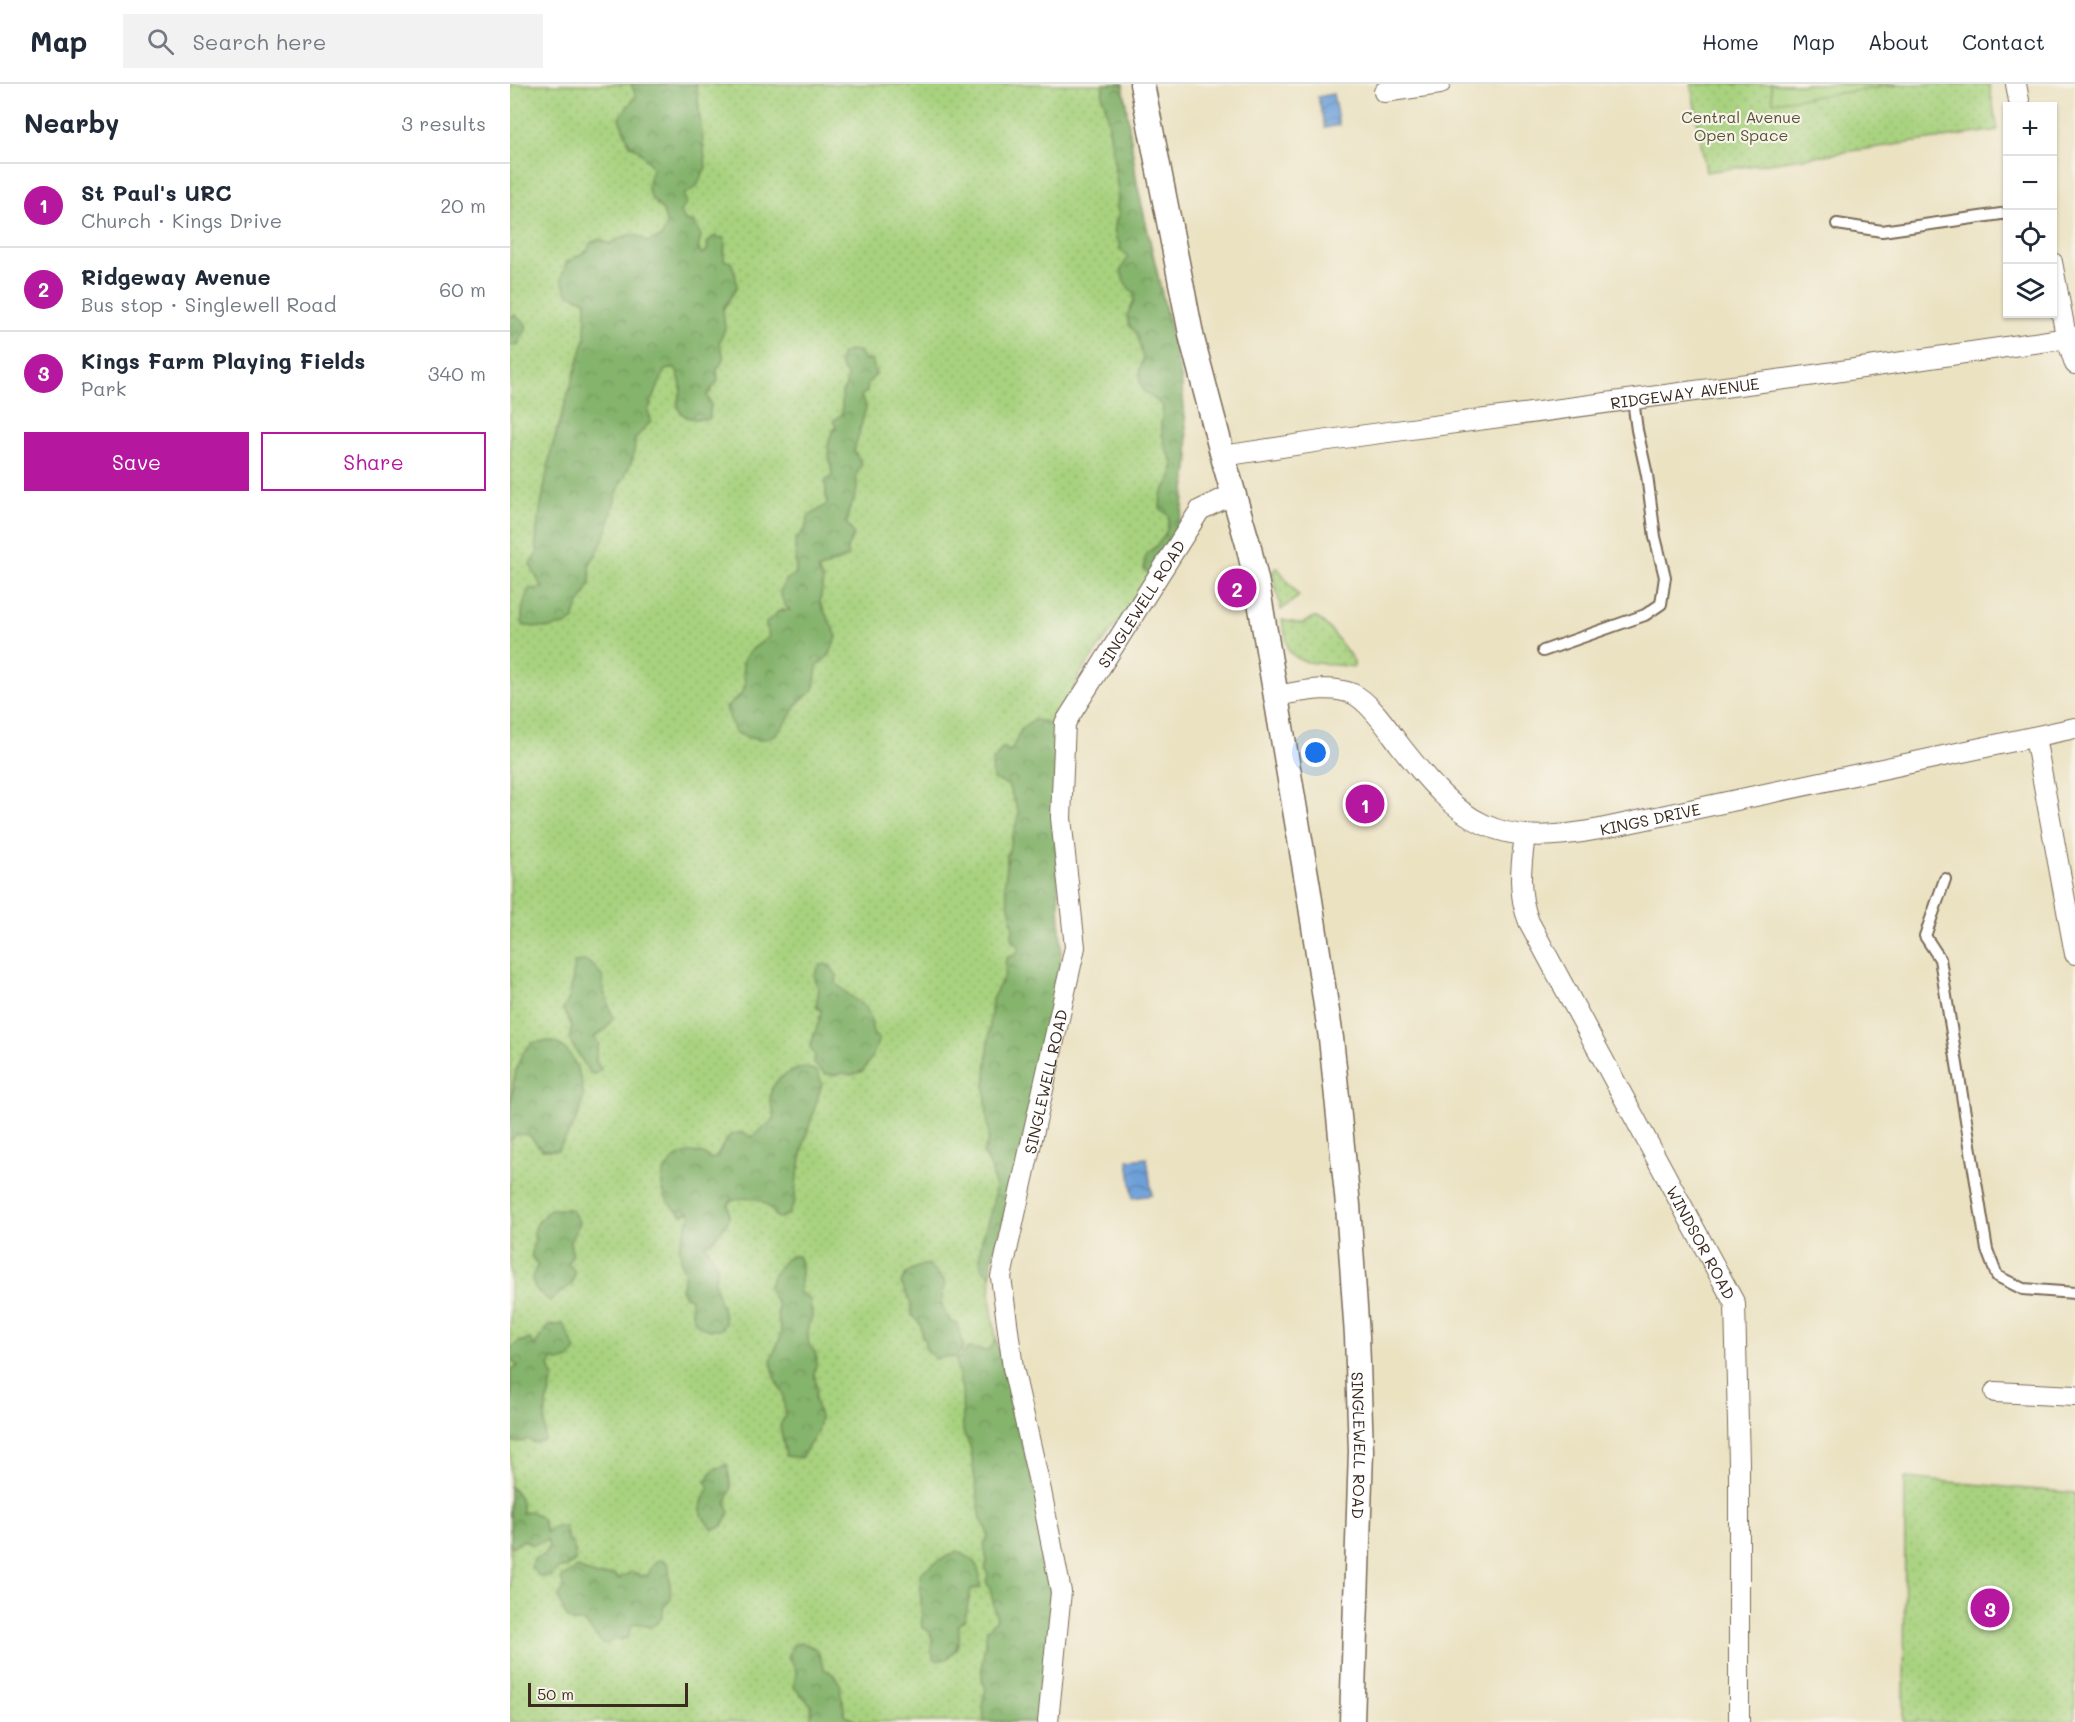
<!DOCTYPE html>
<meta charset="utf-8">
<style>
:root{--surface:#fff;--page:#f2f2f3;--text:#1f2937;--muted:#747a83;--line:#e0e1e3;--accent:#b5179e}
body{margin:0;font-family:Mali,sans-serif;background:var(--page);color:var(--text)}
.controls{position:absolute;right:18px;top:18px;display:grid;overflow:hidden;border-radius:0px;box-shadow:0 2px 4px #0004}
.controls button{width:54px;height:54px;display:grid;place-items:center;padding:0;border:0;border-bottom:2px solid var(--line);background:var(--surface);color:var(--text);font:30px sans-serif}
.scale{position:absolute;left:18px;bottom:15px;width:160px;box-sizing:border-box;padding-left:6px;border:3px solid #3b2a1e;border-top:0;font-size:16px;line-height:21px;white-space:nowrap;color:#3b2a1e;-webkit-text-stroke:4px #f7f3e8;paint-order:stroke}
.you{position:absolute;left:806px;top:669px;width:21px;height:21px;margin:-15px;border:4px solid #fff;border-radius:50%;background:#1a73e8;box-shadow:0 0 0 9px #1a73e833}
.badge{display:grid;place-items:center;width:39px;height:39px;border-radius:50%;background:var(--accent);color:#fff;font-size:20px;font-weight:700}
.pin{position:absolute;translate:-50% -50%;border:3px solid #fff;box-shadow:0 2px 6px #0006}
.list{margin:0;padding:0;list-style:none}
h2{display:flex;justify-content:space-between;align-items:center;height:78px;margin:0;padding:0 24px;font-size:26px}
h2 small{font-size:20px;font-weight:400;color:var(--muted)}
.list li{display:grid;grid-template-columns:39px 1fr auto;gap:18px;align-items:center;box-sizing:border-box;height:84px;padding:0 24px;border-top:2px solid var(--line)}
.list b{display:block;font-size:22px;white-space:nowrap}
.list p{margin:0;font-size:20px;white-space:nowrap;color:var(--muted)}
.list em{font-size:20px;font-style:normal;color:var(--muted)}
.actions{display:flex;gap:12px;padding:18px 24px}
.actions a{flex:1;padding:14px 0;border:2px solid var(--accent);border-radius:0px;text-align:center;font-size:21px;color:var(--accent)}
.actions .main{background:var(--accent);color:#fff}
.icon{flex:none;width:33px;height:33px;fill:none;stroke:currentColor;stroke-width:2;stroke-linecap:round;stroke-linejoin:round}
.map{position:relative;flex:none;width:1565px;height:1638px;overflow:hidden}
header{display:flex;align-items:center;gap:36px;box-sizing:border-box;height:84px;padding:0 30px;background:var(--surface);border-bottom:2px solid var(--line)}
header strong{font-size:28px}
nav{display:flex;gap:33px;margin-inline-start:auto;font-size:21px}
.search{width:420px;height:54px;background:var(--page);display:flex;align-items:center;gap:15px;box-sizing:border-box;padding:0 21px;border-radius:0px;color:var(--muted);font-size:22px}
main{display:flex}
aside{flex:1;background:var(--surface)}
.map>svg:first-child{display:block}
.grass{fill:url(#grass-dots);stroke:#717e4e;stroke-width:1.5}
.forest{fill:url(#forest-crowns);stroke:#606f46;stroke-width:1.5}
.pitch{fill:#a7d27e;stroke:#717e4e;stroke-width:1.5}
.water{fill:url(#water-waves);stroke:#54657c;stroke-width:1.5}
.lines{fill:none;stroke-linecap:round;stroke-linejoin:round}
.service-casing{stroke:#796a57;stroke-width:14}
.minor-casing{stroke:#796a57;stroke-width:22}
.tertiary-casing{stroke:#796a57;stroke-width:27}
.service{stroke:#fff;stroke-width:10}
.minor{stroke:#fff;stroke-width:20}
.tertiary{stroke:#fff;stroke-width:24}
.labels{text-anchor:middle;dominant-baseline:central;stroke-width:4.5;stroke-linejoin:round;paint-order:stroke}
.park-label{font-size:16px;fill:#565436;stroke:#f7f3e8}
.street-label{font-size:16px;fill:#3b2a1e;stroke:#f7f3e8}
</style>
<header>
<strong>Map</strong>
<div class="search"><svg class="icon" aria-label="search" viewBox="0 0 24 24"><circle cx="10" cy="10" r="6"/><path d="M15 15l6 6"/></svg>Search here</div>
<nav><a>Home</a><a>Map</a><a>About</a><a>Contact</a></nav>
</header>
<main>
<aside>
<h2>Nearby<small>3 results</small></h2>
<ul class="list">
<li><span class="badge">1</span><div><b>St Paul's URC</b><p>Church · Kings Drive</p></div><em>20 m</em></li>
<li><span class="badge">2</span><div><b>Ridgeway Avenue</b><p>Bus stop · Singlewell Road</p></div><em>60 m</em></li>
<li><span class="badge">3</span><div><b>Kings Farm Playing Fields</b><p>Park</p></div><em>340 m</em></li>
</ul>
<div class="actions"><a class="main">Save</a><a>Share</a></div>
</aside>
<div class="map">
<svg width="1565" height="1638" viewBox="0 0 1565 1638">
<defs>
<pattern id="grass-dots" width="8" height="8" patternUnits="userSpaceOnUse" patternTransform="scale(1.5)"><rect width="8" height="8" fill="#a7d27e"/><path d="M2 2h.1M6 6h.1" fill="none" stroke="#91b46c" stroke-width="1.8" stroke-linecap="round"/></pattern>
<pattern id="forest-crowns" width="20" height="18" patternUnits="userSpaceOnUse" patternTransform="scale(1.5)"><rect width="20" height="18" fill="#85b46d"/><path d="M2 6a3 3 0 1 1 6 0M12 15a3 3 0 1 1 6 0" fill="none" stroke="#6e9359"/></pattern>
<pattern id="water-waves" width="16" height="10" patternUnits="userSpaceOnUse" patternTransform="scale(1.5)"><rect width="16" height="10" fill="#6da0d9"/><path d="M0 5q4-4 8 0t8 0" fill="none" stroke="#5b83af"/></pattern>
</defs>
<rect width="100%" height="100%" fill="#f7f3e8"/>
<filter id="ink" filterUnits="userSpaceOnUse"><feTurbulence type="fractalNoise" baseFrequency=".0167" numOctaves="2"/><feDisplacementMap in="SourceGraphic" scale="12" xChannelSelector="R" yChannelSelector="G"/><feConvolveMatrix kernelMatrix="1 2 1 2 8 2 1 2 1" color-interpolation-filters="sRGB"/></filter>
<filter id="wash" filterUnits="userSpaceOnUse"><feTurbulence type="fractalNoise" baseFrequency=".008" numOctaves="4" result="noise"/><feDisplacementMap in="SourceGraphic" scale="24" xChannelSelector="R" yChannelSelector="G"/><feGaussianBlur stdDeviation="1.35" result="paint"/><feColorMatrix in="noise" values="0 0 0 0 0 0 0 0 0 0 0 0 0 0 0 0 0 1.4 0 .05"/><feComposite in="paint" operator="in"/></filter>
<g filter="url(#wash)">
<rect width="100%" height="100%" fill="#ebe2c2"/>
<path class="grass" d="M 0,0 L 613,0 L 627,100 L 671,294 L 679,375 L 672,428 L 641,492 L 569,591 L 550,648 L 545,737 L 551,863 L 497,1124 L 482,1175 L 480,1214 L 486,1255 L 501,1318 L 531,1638 L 0,1638 Z
M 1181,0 L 1479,0 L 1488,46 L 1196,88 Z
M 767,483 L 789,512 L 771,526 L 762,488 Z
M 804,533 C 818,537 835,566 844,577 L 844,583 L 798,578 L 790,576 L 779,568 L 772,536 L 792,540 Z
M 1395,1394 L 1565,1409 L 1565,1638 L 1394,1638 Z"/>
<path class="forest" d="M 121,0 L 186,0 L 196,83 L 187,102 L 174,111 L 176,119 L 171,128 L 175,137 L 185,139 L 191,152 L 188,164 L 192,170 L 197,167 L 198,158 L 205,152 L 215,155 L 214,176 L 221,178 L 225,189 L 227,203 L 213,225 L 215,245 L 209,259 C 214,270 216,275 207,285 L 208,297 L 197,311 L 201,321 L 199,335 C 185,336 165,335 168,316 C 168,313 171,310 171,307 C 172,300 168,289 165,284 L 155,286 L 138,327 L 141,337 L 125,355 C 125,382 114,388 106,412 C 98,440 97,455 79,481 C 86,510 65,515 64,535 L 56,541 C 50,540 46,544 40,544 C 32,544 21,543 13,541 C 10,530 14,515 19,505 L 33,504 L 24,489 L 20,480 L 28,468 L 26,462 L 27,444 L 41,367 L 75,255 L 76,217 L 57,209 L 51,195 L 56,179 L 78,166 L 80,159 L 90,155 L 99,160 C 116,152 120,145 138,158 L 151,153 L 157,142 L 153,127 L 142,115 L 138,106 L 139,94 L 143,84 L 129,66 L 120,61 L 109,34 L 126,12 Z
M 594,0 L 613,0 L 627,100 L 671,294 L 679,375 L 672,428 L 662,461 L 641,492 L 634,485 L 636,470 C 649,461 660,449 659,432 L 650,424 L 651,411 L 662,393 L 663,379 L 655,362 L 651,342 L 653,322 L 633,306 L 630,298 L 630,285 L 633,275 L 627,250 L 619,241 L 617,232 L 624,216 L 624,210 L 614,198 L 611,186 L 618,173 L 610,165 L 610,160 C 602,152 604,139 609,130 L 607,125 L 608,107 L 597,29 L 592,10 Z
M 5,231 L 16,240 L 16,246 L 8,260 L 0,262 L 0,233 Z
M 341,267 L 348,267 L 355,276 L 362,276 L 366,290 L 358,299 L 357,307 L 351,312 L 356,324 L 344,367 L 352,380 C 341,395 351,399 345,413 C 340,426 338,423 337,440 L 344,450 L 337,464 L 337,473 L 308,486 L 313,497 L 310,519 L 327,552 L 320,570 L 307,582 L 304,606 C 299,611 290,615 287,621 C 269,650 260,666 225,648 L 216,624 C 221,619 229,613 233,607 C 239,597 229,587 234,575 C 239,565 250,560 259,553 L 256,539 L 269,527 L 280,526 L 274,520 L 270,508 L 276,496 L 286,490 L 285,456 L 295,446 L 298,433 L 317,420 L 315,397 L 322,392 C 321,371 312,361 326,343 L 323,337 L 332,330 L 332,308 L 336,302 L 337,291 L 333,286 L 329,278 L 332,270 Z
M 523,636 L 534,637 L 550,648 L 545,737 L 551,863 L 550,909 L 497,1124 L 482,1175 L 481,1192 L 471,1184 C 463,1143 504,1115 473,1069 L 479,1056 L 475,1004 L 482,915 L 495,891 L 496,874 L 507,870 L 510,864 L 502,857 L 503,843 L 495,801 L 497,773 L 509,729 L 498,701 L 483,695 L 482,679 L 492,664 L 501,667 L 512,644 Z
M 76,877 L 84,882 L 93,894 L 93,905 L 103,934 L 95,946 L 84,953 L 89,960 L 85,976 L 91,985 L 85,990 L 80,989 L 59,955 L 62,942 L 53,926 L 60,912 L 65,878 Z
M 310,881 L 320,881 L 327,892 L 326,900 C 332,904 336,909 342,913 C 360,925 360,928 363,950 L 369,955 L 363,971 L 353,987 L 340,991 L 333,989 L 325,991 L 315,990 L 304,980 L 305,972 L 300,963 L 310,934 L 311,927 L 306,923 L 309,904 C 303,894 304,890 310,881 Z
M 39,957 C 43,959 49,960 53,963 C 66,974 76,1003 72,1019 C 69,1036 57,1051 48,1066 L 32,1066 L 19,1051 L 7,1050 L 0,1057 C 0,1031 0,975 21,960 C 26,957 34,958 39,957 Z
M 294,983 L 307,987 L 312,999 L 295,1056 L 286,1099 L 285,1117 L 279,1130 L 270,1134 L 266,1133 C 256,1113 240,1111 221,1117 L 218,1121 C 223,1141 211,1144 202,1157 L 195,1160 L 208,1182 C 198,1204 215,1219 215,1240 L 209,1246 C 188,1248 179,1234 181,1214 L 175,1212 L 171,1206 L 175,1190 L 171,1179 L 171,1171 L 169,1162 L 181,1131 L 179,1128 L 173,1131 C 124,1099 172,1051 201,1075 L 207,1073 C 215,1056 220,1041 242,1053 L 264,1035 C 265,1027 261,1022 260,1015 C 260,995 278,988 294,983 Z
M 40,1125 L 61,1125 L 70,1139 L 60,1157 L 62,1172 L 58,1179 L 65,1188 L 62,1200 L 40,1217 L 25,1205 L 22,1193 L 28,1180 C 19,1174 21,1166 25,1157 C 21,1142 31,1135 40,1125 Z
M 280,1172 L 288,1172 C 295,1184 288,1196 290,1209 L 300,1215 L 302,1233 L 298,1242 L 298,1257 L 300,1263 L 305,1268 L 307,1276 L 304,1289 L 307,1303 L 305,1315 L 310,1334 L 307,1349 L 291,1374 L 276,1372 L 270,1342 L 275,1331 L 273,1310 L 265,1294 L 261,1276 L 270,1254 L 271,1244 L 267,1233 L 268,1222 L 258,1204 C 262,1192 270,1179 280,1172 Z
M 418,1180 L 435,1197 C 435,1204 432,1206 432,1212 C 430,1221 435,1229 440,1237 L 447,1240 L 454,1263 L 445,1274 L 435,1272 L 426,1275 L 415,1264 L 415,1255 L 412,1253 L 411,1241 L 402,1232 L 401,1220 L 391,1199 C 395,1186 406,1183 418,1180 Z
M 53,1240 L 66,1266 L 59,1275 L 49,1278 L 43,1275 L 39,1282 L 43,1293 L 36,1324 L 34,1356 L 24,1359 L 18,1355 L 11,1358 L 2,1358 L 0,1355 L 2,1314 L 0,1287 L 8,1282 L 0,1275 L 0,1265 L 9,1258 L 20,1255 L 24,1262 L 38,1242 Z
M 486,1255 L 529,1423 L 540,1492 L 543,1537 L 531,1638 L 474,1638 L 473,1616 L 476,1605 L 472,1595 L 472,1580 L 477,1546 L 487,1535 L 480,1505 L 476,1497 L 478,1491 L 475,1485 L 477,1477 L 474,1460 L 478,1452 L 477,1445 L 471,1435 L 460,1362 L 453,1348 L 452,1306 L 446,1277 L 459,1264 L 477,1267 L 483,1261 Z
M 217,1380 L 221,1404 L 216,1419 L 220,1428 L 213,1442 L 203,1445 C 188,1432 188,1421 199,1404 L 196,1398 L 203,1386 Z
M 0,1403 C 10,1409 12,1418 12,1429 L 21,1427 L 32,1435 L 36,1448 L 46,1442 L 55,1442 L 58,1457 L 63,1459 L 65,1467 L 65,1477 L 56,1483 L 47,1485 L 43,1492 C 32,1496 28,1492 21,1483 L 24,1474 L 34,1471 L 39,1463 L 37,1456 L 22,1461 L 14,1456 L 2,1463 L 0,1461 Z
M 447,1467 C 466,1476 471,1482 470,1504 L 461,1505 L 455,1535 L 448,1541 C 451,1556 449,1564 437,1575 L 426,1576 L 421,1567 L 423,1556 L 419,1547 L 412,1543 L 410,1490 C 420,1479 434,1475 447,1467 Z
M 148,1476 L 154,1477 L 159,1483 L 161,1515 L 153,1524 C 154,1535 149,1539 139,1543 L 126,1539 L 121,1542 L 118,1553 L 111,1556 L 104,1554 L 98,1560 L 92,1559 L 74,1538 C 72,1538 65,1538 63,1538 C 55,1534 49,1519 49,1511 C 54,1505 55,1503 51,1496 L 54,1492 L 67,1484 L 87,1492 L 104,1490 L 108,1495 L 121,1488 L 129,1490 L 131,1493 L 134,1491 L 137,1493 L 143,1480 Z
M 292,1559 C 311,1565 308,1569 314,1585 C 323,1588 327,1594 331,1602 C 328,1612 336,1619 334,1630 L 347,1638 L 301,1638 L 301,1621 L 283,1602 C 288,1589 287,1584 278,1573 L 283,1561 Z"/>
<path class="pitch" d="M 1261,0 L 1389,0 L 1389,1 L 1263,18 Z"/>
<path class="water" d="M 823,10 L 829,41 L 815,44 L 808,13 Z
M 637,1074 L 642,1111 L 623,1114 L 618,1076 Z"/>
</g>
<g filter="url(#ink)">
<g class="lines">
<defs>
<path id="service" d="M 1327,140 L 1372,147 L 1498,129
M 1033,567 L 1135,531 L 1151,520 L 1155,493 L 1145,453 L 1137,391 L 1127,346 L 1123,316
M 1435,795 L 1415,852 L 1430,875 L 1477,1166 L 1487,1192 L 1513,1205 L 1565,1209"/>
<g id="minor">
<path d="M 1506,0 L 1510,22"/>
<path d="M 874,8 L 930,0"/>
<path d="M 1542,178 L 1556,252 L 1565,280"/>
<path id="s1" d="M 713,372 L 811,357 L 1297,292 L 1565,253"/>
<path id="s2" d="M 766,612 C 790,608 820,600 843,610 C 859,617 878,645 889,660 C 952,741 985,765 1090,745 L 1565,644"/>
<path d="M 1525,653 L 1565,870"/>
<path id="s3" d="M 1015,751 C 1011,782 1007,808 1019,838 L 1225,1220 L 1229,1379 L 1229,1638"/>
<path d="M 1485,1308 L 1565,1312"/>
<path id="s4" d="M 538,1638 L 551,1508 L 531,1407 L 503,1284 L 491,1193 L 565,863 L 551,734 L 555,639 L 690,426 L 723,410"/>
</g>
<g id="tertiary">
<path id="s5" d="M 632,0 L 682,255 L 716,384 L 738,460 L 747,500 L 798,803 L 821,954 L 838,1121 L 847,1252 L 851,1367 L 842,1638"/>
</g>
</defs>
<use href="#service" class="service-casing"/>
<use href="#minor" class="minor-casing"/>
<use href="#tertiary" class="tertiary-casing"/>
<use href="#service" class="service"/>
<use href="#minor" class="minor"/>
<use href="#tertiary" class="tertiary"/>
</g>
</g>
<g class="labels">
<g class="park-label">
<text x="1231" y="32">Central Avenue<tspan x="1231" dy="18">Open Space</tspan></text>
</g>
<g class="street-label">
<text stroke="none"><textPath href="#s1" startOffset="466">RIDGEWAY AVENUE</textPath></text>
<text stroke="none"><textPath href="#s4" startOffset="1156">SINGLEWELL ROAD</textPath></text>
<text stroke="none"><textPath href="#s2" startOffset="434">KINGS DRIVE</textPath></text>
<text stroke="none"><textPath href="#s4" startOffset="652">SINGLEWELL ROAD</textPath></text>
<text stroke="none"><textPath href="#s3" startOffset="452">WINDSOR ROAD</textPath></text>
<text stroke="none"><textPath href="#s5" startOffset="1382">SINGLEWELL ROAD</textPath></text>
</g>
</g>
</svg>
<div class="controls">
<button>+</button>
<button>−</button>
<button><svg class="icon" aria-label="locate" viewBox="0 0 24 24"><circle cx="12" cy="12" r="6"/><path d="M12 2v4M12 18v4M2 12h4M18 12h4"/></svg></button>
<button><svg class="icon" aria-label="layers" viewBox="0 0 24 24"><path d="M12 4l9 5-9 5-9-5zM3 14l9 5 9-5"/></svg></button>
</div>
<div class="scale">50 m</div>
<div class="you"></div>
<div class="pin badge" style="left:855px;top:720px">1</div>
<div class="pin badge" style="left:727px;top:504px">2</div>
<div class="pin badge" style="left:1480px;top:1524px">3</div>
</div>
</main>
